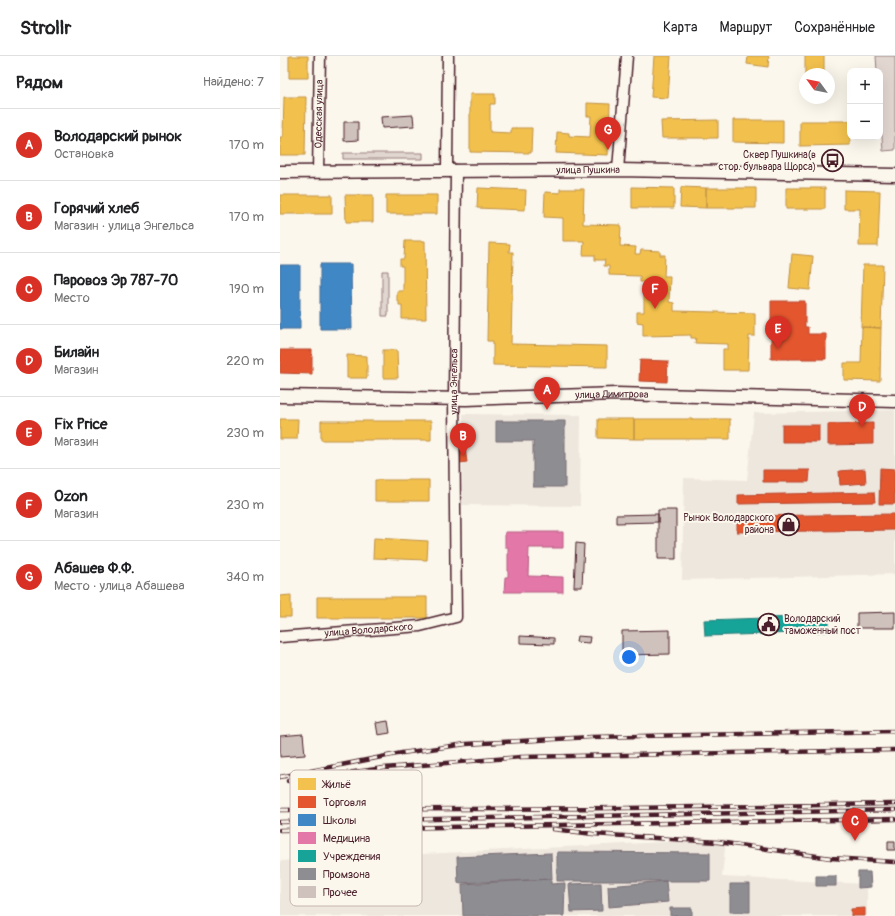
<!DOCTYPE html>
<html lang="ru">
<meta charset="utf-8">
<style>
:root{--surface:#fff;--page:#f2f2f2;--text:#202124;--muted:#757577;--line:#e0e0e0;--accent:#d93025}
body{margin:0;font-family:Pangolin,sans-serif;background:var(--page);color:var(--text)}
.controls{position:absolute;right:12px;top:12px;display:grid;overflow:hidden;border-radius:8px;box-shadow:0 4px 16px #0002}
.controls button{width:36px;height:36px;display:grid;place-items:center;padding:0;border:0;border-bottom:1px solid var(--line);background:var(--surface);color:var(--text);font:20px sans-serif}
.compass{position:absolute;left:519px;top:12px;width:36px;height:36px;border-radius:50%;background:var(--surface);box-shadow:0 4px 16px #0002;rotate:303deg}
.you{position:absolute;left:349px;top:601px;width:14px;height:14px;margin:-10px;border:3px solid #fff;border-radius:50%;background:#1a73e8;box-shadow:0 0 0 6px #1a73e833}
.badge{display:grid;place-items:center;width:26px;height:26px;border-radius:50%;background:var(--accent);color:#fff;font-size:13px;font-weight:700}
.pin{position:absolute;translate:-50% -33px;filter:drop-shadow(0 1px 2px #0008)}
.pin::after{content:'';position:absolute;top:21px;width:14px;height:12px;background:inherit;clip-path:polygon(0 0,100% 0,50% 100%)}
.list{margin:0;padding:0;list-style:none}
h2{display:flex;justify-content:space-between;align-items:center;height:52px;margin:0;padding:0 16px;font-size:17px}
h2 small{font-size:13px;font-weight:400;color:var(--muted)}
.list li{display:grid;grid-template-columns:26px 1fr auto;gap:12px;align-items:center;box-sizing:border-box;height:72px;padding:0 16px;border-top:1px solid var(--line)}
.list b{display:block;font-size:15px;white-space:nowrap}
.list p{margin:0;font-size:13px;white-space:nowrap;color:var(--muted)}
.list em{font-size:13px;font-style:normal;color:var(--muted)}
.map{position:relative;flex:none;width:615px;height:860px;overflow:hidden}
header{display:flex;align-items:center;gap:24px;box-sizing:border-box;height:56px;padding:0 20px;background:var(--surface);border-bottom:1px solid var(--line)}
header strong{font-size:19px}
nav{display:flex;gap:22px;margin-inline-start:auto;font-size:14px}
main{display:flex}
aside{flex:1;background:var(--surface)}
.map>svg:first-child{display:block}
.built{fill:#eee7de}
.green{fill:#e2d7d0;stroke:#967b7e}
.homes{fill:#f2c14e;stroke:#c09044}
.shops{fill:#e4572e;stroke:#b6462d}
.schools{fill:#3f88c5;stroke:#426897}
.health{fill:#e377a8;stroke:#b55d82}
.public{fill:#17a398;stroke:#267b77}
.industry{fill:#8d8d92;stroke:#796c73}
.building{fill:#cfc2bc;stroke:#4a1f2b}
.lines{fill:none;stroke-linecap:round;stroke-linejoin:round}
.minor-casing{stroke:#4a1f2b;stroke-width:13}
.major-casing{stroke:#4a1f2b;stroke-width:15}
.minor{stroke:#fbf7ec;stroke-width:10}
.major{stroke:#fbf7ec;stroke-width:12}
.rail-casing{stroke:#4a1f2b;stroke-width:4.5}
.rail{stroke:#fbf7ec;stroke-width:3;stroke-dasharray:9;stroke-linecap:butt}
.labels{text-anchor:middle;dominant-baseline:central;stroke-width:4;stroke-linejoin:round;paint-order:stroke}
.street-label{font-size:10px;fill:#4a1f2b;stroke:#fbf7ec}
.poi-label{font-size:10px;fill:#4a1f2b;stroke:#fbf7ec;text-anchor:end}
.key{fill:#fbf7ec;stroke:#c6b6b2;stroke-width:1}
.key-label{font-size:11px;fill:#4a1f2b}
</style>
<header>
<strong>Strollr</strong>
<nav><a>Карта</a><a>Маршрут</a><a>Сохранённые</a></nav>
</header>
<main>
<aside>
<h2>Рядом<small>Найдено: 7</small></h2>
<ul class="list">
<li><span class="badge">A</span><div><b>Володарский рынок</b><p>Остановка</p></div><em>170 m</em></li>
<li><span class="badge">B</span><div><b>Горячий хлеб</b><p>Магазин · улица Энгельса</p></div><em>170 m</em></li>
<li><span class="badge">C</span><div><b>Паровоз Эр 787-70</b><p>Место</p></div><em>190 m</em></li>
<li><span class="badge">D</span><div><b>Билайн</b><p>Магазин</p></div><em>220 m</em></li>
<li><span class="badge">E</span><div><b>Fix Price</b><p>Магазин</p></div><em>230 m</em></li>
<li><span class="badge">F</span><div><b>Ozon</b><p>Магазин</p></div><em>230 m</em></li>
<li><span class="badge">G</span><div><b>Абашев Ф.Ф.</b><p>Место · улица Абашева</p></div><em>340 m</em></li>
</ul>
</aside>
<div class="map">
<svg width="615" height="860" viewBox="0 0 615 860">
<rect width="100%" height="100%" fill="#fbf7ec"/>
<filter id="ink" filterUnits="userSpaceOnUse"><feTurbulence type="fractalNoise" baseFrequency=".025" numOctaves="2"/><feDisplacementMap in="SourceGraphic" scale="8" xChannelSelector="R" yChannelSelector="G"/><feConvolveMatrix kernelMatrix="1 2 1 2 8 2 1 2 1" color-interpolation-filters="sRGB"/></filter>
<g filter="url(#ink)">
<path class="built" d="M 615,354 L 615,518 L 402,524 L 404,422 L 467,424 L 474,357 Z
M 183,358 L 301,359 L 300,450 L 182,449 Z
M 446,783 L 442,821 L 587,828 L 587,860 L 0,860 L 0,805 Z"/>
<path class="green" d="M 596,0 L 615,0 L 615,94 L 603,95 L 600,50 L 600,15 L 597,15 Z
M 63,97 L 143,97 L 143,103 L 63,103 Z
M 102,215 L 108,215 L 108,260 L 102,260 Z"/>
<path class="homes" d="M 9,0 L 28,0 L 28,22 L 9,22 Z
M 374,0 L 391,0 L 388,42 L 371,41 Z
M 468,0 L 489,0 L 488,11 L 467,8 Z
M 525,0 L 544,0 L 544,18 L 525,18 L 525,26 Z
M 190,38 L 215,38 L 215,48 L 210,48 L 210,76 L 231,77 L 231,72 L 252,72 L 251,97 L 190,96 Z
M 4,41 L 26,41 L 25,99 L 0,99 L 0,81 L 3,81 Z
M 307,47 L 330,48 L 328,99 L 276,97 L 277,76 L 289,77 L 289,80 L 310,81 L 311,60 L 307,60 Z
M 438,64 L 438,82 L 382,82 L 381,65 Z
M 453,64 L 503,64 L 503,87 L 453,86 Z
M 520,65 L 570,65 L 570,89 L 520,90 Z
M 352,131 L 394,132 L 394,152 L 352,152 Z
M 401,131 L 426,132 L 426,152 L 400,151 Z
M 198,132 L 246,134 L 245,154 L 197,152 Z
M 426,132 L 476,132 L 476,152 L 426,152 Z
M 506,132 L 545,132 L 545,153 L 506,153 Z
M 280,133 L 304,133 L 303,168 L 341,169 L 340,190 L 356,191 L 355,198 L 360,198 L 361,194 L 380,195 L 380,199 L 385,199 L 384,220 L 390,220 L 389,246 L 394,247 L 394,255 L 475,257 L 475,280 L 469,280 L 468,314 L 443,314 L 443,293 L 448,293 L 448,288 L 415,287 L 416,282 L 411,282 L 411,279 L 363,280 L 363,267 L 357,266 L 357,256 L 364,256 L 364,226 L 360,226 L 360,220 L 329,219 L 329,210 L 324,210 L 325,204 L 315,204 L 315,199 L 303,199 L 304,185 L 283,185 L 283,162 L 264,161 L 265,136 L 280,137 Z
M 564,134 L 600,135 L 598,190 L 579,190 L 580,153 L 564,153 Z
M 0,139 L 52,139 L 52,158 L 0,158 Z
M 65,139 L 93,139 L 93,166 L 66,166 Z
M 106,139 L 157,139 L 157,158 L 106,158 Z
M 125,185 L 145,185 L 146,263 L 122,263 L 122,249 L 119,249 L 119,245 L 117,245 L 117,235 L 123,235 L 123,210 L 120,210 L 120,203 L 124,203 Z
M 209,187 L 230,188 L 229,196 L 233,196 L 231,288 L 327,290 L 327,311 L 213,309 L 213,285 L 207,285 Z
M 512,198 L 533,200 L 530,234 L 509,232 Z
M 583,209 L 603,209 L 601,272 L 581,271 Z
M 582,271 L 601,272 L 600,325 L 564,324 L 564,307 L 581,307 Z
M 103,294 L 117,294 L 118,322 L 103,322 Z
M 67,299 L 87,300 L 87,322 L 67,322 Z
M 0,363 L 18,363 L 17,383 L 0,383 Z
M 318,363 L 354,363 L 354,383 L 318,382 Z
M 354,363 L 450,363 L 450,383 L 354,383 Z
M 41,365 L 151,365 L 151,384 L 41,384 Z
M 95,424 L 149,424 L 149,445 L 95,445 Z
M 94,482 L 148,485 L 147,504 L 93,502 Z
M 11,539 L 11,561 L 0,561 L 0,540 Z
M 37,541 L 147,541 L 147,562 L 37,562 Z"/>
<path class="shops" d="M 491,245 L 525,245 L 525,271 L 528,271 L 528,278 L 546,278 L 546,303 L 510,303 L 509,304 L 509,303 L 491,303 Z
M 0,294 L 32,294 L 32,318 L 0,317 Z
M 360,304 L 388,305 L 387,326 L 359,325 Z
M 593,367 L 593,388 L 548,389 L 548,368 Z
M 502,369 L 539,369 L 539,386 L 502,386 Z
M 185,392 L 187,406 L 180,407 L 178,393 Z
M 600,412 L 615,413 L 615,448 L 599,448 Z
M 585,413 L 586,427 L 560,429 L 559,415 Z
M 483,414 L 530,414 L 529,426 L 483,426 Z
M 594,436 L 595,446 L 458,448 L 458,439 Z
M 615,458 L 615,474 L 457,476 L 457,460 Z
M 585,852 L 585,860 L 571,860 L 571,853 Z"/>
<path class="schools" d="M 40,208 L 71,208 L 72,273 L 40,273 Z
M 0,209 L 20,209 L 20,273 L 0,273 Z"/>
<path class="health" d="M 225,476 L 283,476 L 283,492 L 249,492 L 248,520 L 283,521 L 283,536 L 224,536 L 225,521 L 228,521 L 228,491 L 225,491 Z"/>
<path class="public" d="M 549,560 L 549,576 L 425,580 L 424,564 Z"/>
<path class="industry" d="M 216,365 L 285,365 L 285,431 L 253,431 L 253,385 L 216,385 Z
M 277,796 L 430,797 L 430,825 L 277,825 Z
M 271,797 L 272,823 L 178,827 L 177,801 Z
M 578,816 L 590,816 L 591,831 L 578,832 Z
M 536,820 L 556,820 L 556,830 L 536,830 Z
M 271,823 L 271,828 L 285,827 L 284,860 L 183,860 L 182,828 Z
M 386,825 L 388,846 L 329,851 L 328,830 Z
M 321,827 L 322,855 L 291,856 L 289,828 Z
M 450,828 L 470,828 L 470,856 L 450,856 Z
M 390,852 L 412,852 L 412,860 L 390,860 Z"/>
<path class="building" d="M 133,59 L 134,70 L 102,72 L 101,61 Z
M 64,66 L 78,66 L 78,84 L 64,85 Z
M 378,454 L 396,454 L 396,503 L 378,503 Z
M 378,458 L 378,466 L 336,467 L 336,459 Z
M 296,487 L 304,488 L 302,531 L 294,531 Z
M 615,556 L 615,572 L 577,572 L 577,557 Z
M 390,574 L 390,598 L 342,599 L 342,575 Z
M 240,580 L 274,582 L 274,588 L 240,587 Z
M 297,580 L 310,581 L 309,587 L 296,586 Z
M 108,665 L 110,677 L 98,679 L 96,667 Z
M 23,678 L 25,699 L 0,701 L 0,680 Z
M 608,785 L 615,785 L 615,794 L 608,794 Z"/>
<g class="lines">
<defs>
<g id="minor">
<path d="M 167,114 L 168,0"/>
<path d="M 338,114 L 347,0"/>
<path id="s1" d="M 38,116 L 40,0"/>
<path id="s2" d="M 0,581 L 140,570 L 176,561 L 174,343 L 176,114"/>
</g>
<g id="major">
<path id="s3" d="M 0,116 L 338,114 L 615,119"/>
<path id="s4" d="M 0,340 L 186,343 L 336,338 L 615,345"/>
</g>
</defs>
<use href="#minor" class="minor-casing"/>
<use href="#major" class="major-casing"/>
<use href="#minor" class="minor"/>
<use href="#major" class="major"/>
<defs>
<path id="rail" d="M 0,721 L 122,697 L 186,688 L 311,681 L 615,675
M 8,725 L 104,712 L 241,701 L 615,694
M 0,754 L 347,752 L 615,748
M 0,766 L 615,754
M 273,773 L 313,778 L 438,786 L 551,802 L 615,806
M 0,774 L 615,763"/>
</defs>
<use href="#rail" class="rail-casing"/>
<use href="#rail" class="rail"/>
</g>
</g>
<defs>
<symbol id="bus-ring" viewBox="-11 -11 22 22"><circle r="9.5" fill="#fbf7ec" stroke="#4a1f2b" stroke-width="1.5"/><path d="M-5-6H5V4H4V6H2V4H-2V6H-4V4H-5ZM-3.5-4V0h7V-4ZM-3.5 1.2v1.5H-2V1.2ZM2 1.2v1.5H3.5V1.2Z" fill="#4a1f2b"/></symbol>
<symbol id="shop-ring" viewBox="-11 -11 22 22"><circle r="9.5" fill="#fbf7ec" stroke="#4a1f2b" stroke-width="1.5"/><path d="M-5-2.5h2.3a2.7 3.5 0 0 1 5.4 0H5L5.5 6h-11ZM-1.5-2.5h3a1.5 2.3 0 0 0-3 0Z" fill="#4a1f2b"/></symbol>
<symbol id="civic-ring" viewBox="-11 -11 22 22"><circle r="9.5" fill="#fbf7ec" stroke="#4a1f2b" stroke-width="1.5"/><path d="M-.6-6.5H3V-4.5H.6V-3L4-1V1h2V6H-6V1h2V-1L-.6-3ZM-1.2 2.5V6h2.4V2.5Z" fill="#4a1f2b"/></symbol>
</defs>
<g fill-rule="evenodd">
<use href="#bus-ring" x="540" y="92" width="25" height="25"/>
<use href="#shop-ring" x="496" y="456" width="25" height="25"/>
<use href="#civic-ring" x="476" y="556" width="25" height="25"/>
</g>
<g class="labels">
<g class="street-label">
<text stroke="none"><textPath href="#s1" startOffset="58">Одесская улица</textPath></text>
<text stroke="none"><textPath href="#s3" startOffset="308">улица Пушкина</textPath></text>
<text stroke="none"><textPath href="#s2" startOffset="413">улица Энгельса</textPath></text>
<text stroke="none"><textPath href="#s4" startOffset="332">улица Димитрова</textPath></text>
<text stroke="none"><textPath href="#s2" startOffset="89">улица Володарского</textPath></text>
</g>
<g class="poi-label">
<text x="536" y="99">Сквер Пушкина(в<tspan x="536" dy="12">стор. бульвара Щорса)</tspan></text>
<text x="494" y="462">Рынок Володарского<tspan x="494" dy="12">района</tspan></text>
<text x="504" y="563" text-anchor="start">Володарский<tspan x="504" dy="12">таможенный пост</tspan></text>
</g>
</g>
<rect x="10" y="714" width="132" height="136" rx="6" class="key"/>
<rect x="18" y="722" width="18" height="12" fill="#f2c14e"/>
<rect x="18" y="740" width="18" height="12" fill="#e4572e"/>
<rect x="18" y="758" width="18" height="12" fill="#3f88c5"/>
<rect x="18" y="776" width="18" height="12" fill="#e377a8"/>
<rect x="18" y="794" width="18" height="12" fill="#17a398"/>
<rect x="18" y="812" width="18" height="12" fill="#8d8d92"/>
<rect x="18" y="830" width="18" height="12" fill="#cfc2bc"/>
<g class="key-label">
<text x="43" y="732">Жильё</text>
<text x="43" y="750">Торговля</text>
<text x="43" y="768">Школы</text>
<text x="43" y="786">Медицина</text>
<text x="43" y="804">Учреждения</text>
<text x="43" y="822">Промзона</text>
<text x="43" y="840">Прочее</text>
</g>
</svg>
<div class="controls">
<button>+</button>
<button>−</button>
</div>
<svg class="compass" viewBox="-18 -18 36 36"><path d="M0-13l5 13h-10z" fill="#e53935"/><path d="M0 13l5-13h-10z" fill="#757577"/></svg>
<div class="you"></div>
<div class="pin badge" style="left:267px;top:354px">A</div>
<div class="pin badge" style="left:183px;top:400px">B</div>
<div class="pin badge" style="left:575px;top:785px">C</div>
<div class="pin badge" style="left:582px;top:371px">D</div>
<div class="pin badge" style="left:498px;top:293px">E</div>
<div class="pin badge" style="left:375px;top:253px">F</div>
<div class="pin badge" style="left:328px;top:94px">G</div>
</div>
</main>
